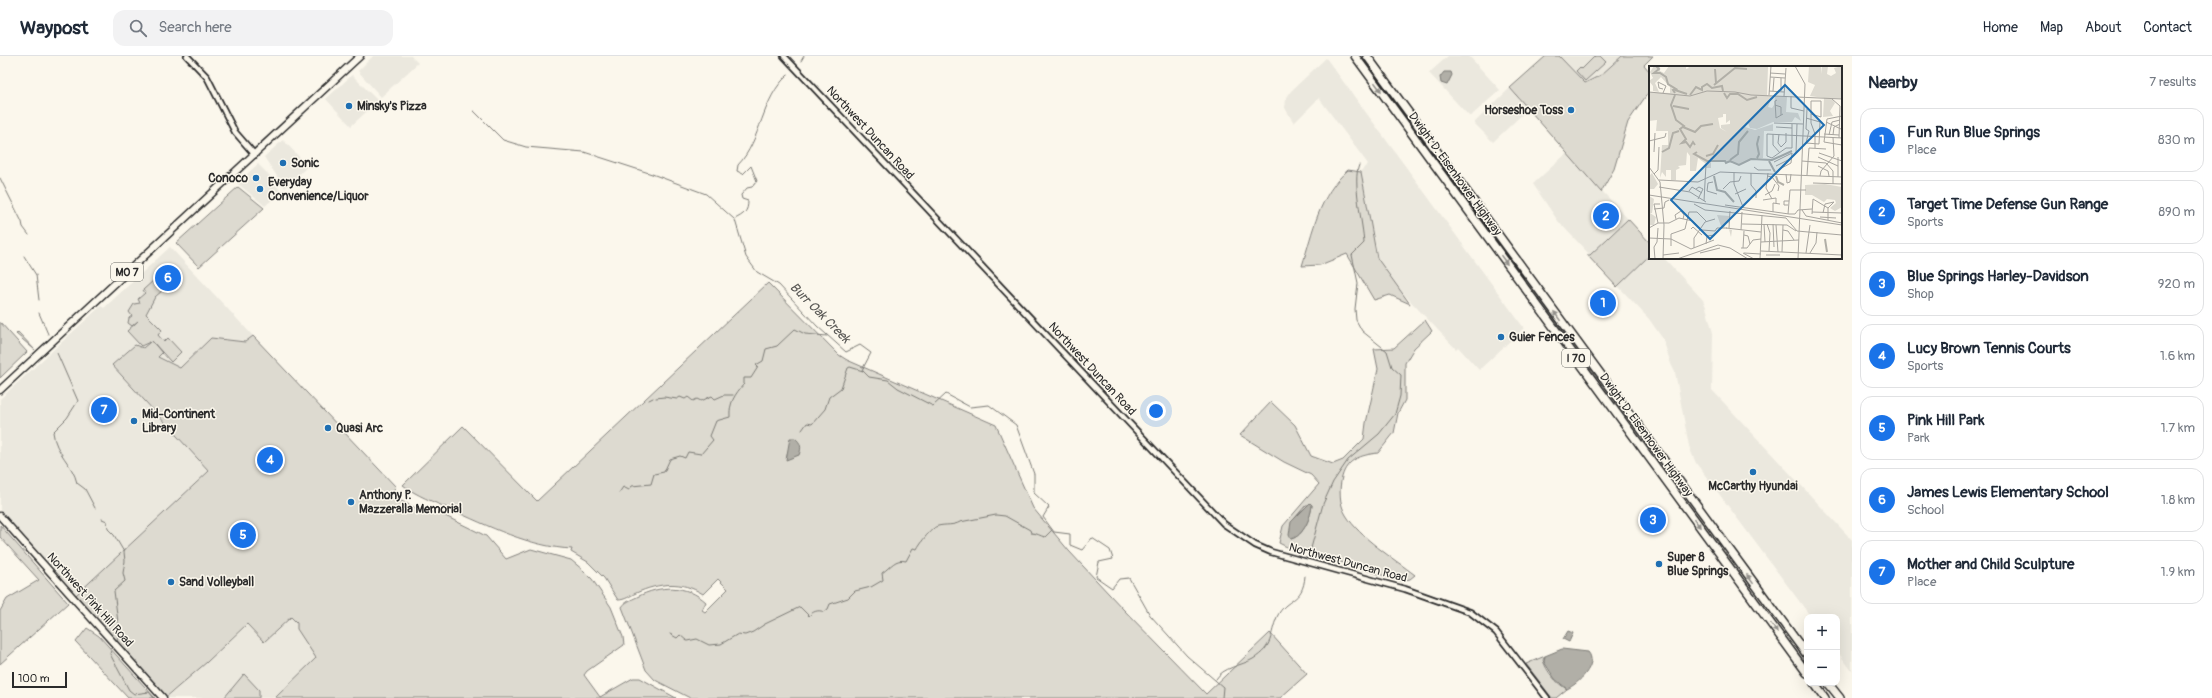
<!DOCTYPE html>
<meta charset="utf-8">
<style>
:root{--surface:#fff;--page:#f2f2f3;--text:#1f2937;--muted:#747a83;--line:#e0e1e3;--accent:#1a73e8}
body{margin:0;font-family:Pangolin,sans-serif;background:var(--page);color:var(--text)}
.controls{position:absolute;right:12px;bottom:12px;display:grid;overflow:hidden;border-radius:8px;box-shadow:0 4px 16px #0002}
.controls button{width:36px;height:36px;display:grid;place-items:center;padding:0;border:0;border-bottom:1px solid var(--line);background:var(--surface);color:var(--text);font:20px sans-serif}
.scale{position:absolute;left:12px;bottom:10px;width:55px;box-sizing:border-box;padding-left:4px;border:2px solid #2b2b2b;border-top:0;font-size:11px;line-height:14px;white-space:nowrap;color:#2b2b2b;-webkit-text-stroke:3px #fbf7ec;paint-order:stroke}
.you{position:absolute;left:1156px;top:355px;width:14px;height:14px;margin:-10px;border:3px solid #fff;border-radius:50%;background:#1a73e8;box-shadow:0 0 0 6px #1a73e833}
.badge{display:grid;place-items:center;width:26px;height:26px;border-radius:50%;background:var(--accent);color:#fff;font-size:13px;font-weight:700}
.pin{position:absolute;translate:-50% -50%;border:2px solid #fff;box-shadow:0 1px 4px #0006}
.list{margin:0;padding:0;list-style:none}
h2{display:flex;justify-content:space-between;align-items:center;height:52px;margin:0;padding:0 16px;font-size:17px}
h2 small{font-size:13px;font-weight:400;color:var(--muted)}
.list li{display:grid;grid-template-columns:26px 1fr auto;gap:12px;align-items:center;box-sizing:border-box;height:64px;margin:0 8px 8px;padding:0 8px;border:1px solid var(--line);border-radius:12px}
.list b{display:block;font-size:15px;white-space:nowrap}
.list p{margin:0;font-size:13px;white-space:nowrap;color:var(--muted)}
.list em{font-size:13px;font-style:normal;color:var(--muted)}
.icon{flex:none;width:22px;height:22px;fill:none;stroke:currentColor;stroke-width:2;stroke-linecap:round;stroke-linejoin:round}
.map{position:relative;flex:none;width:1852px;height:642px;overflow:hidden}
header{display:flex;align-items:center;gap:24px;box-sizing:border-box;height:56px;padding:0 20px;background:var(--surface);border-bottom:1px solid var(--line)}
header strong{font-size:19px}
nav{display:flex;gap:22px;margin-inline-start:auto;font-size:14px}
.search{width:280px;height:36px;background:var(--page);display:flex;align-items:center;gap:10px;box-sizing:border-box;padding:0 14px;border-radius:12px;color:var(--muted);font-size:15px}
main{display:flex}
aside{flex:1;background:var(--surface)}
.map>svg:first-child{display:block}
.built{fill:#ebe8de}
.green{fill:#dddad0;stroke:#84827e;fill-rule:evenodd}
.water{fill:#b1afa7;stroke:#7b7a75}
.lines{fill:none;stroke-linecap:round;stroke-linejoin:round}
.stream{stroke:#7b7a75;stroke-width:1}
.minor-casing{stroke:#2b2b2b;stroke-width:8}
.major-casing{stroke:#2b2b2b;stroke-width:9}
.highway-casing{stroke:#2b2b2b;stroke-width:10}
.minor{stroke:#fbf7ec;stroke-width:4.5}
.major{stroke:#fbf7ec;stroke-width:6}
.highway{stroke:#fbf7ec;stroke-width:7}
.oneway{fill:#93918c}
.poi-dot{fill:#1f6fb2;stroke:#fbf7ec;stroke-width:1.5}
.labels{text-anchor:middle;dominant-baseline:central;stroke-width:3;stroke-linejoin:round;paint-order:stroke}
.shield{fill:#fbf7ec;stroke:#696865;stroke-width:1}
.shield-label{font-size:11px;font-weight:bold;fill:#2b2b2b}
.poi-label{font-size:12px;font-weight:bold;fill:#2b2b2b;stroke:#fbf7ec;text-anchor:start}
.street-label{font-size:12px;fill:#2b2b2b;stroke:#fbf7ec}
.water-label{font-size:13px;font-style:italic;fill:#5a5956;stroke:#fbf7ec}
.inset-river{fill:none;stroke:#b1afa7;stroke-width:2}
.inset-road{fill:none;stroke:#a8a59f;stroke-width:1}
.view{fill:#1f6fb2;fill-opacity:0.15;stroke:#1f6fb2;stroke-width:2}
.inset-edge{fill:none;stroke:#2b2b2b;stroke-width:2}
</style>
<header>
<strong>Waypost</strong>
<div class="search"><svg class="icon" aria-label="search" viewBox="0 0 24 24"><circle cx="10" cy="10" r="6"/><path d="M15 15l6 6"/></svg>Search here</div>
<nav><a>Home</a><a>Map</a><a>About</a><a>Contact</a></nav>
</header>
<main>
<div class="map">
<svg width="1852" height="642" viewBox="0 0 1852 642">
<rect width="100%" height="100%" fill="#fbf7ec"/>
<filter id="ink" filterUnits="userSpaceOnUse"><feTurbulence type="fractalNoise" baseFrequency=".025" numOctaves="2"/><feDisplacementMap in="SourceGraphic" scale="8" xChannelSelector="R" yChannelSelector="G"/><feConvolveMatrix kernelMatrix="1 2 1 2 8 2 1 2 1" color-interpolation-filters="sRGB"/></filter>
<g filter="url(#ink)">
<path class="built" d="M 373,0 L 411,0 L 418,7 L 381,41 L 358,15 Z
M 1448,0 L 1469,0 L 1500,34 L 1471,60 L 1469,60 L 1429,17 Z
M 1559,0 L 1622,0 L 1601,19 L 1585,27 Z
M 1326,2 L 1524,272 L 1479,314 L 1458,291 L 1456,293 L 1341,172 L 1344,131 L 1368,108 L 1319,42 L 1294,67 L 1285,52 L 1286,43 L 1291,35 Z
M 352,19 L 378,45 L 351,70 L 326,43 Z
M 1510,32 L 1528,53 L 1493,86 L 1475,68 L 1475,66 Z
M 283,84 L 308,110 L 285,132 L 264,101 Z
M 1567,97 L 1628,163 L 1590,199 L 1558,165 L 1533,128 Z
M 258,108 L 271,121 L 281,136 L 265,150 L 237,127 Z
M 170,191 L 253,280 L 245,286 L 211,282 L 180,312 L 135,289 L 112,309 L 209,415 L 76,539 L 0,454 L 0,343 L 101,250 L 104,252 Z
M 1650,199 L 1650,202 L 1664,202 L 1703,244 L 1706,251 L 1713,277 L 1712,334 L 1852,484 L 1852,615 L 1837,595 L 1837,561 L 1811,561 L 1696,407 L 1692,398 L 1689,390 L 1675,316 L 1671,308 L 1663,283 L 1649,263 L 1618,230 Z
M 291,561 L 323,596 L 275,642 L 166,642 L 248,568 Z"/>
<path class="green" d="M 1546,0 L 1559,0 L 1585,27 L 1601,19 L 1622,0 L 1653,0 L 1644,9 L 1650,16 L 1650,34 L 1628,66 L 1614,113 L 1601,136 L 1510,32 Z
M 1595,0 L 1600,0 L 1606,6 L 1585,25 L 1576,15 L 1580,11 L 1582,13 Z
M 1348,114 L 1361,116 L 1377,202 L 1410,248 L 1390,239 L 1374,244 L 1347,198 L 1320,209 L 1302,210 C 1313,175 1319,139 1348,114 Z
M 238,131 L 264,152 L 199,211 L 176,187 Z
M 1628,163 L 1650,187 L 1650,199 L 1617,231 L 1587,199 L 1590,199 Z
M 154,224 L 163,234 L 155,241 L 146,258 L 162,274 L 158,279 L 164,286 L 168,282 L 181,296 L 171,306 L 152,285 L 162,297 L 158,301 L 180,312 L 211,282 L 245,286 L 253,280 L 396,431 L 393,434 L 395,442 L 424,456 L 433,454 L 486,480 L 506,503 L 531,493 L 571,504 L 583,514 L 592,523 L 611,551 L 623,581 L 624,589 L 587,615 L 584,619 L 600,641 L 633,622 L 640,622 L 676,642 L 275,642 L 316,602 L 297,573 L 297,567 L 291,561 L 264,586 L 247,568 L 207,606 L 165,642 L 76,539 L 209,415 L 112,309 L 135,289 L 143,292 L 150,286 L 141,290 L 127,275 L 138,265 L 132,270 L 128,267 L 129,262 L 132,260 L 129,256 L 134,248 L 140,247 L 138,243 L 145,237 L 143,234 Z
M 768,227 L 839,299 L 847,304 L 996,369 L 1033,452 L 1069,495 L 1123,553 L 1206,638 L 1270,577 L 1307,618 L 1280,642 L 690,642 L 655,624 L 646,614 L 622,551 C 625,546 631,544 637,541 C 660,529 686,528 706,546 L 702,554 L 705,556 L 728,533 L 718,523 L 703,538 C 681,524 659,527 636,537 C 630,540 625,544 618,544 L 604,522 L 588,506 L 571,496 L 572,493 C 530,491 488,470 450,453 C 434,446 417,440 403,429 L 463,370 L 537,445 Z
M 1425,264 L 1432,275 L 1414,292 L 1405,307 L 1405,344 L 1398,357 L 1394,377 L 1378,397 C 1361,399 1347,403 1342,421 C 1339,432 1339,448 1346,459 C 1360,482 1393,502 1415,519 L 1410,523 L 1401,525 L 1315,498 L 1291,493 L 1279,487 L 1283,470 L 1319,428 L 1311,419 L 1284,406 L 1240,379 L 1271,346 L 1295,369 L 1311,400 L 1333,408 L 1343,404 L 1364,383 L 1366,367 L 1378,313 L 1374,293 L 1394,292 ZM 1306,449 L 1312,449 C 1311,460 1304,480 1291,483 L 1294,463 Z
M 0,266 L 27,296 L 0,322 Z
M 18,276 L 35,294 L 16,278 Z
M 0,469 L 68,547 L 0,608 L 0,555 L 7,543 L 39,524 L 0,481 Z
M 87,572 L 99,580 L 155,642 L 128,642 L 76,586 Z
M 1545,600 L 1543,604 C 1546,615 1557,628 1567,633 L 1556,642 L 1552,642 L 1526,608 Z
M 244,618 L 259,634 L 259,642 L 224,642 Z"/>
<path class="water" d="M 1444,16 L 1451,16 L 1452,19 L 1447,29 L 1441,27 L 1440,21 Z
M 790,382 L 795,382 C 801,387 802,391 799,399 L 786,404 Z
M 1310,447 L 1312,449 C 1311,460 1304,480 1291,483 L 1289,479 L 1291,466 Z
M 1568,575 L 1573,577 L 1569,586 L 1563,583 Z
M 1562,593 L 1588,596 C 1599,608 1578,628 1567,633 L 1555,623 L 1544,606 L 1545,600 Z"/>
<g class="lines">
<path class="stream" d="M 801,5 L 804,0
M 474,55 L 503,84 L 526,91 L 584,96 L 652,118 L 706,138 L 734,163
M 0,122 L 22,166 L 23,171 L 29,179
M 735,163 C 744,158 748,156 748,145 L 742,143 L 741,139 L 747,132 L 752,131 L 757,125 L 751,110 L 743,118 L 737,115 L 738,109 C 762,84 761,42 788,19
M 735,164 L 746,201 L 757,216 L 779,229 L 817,270 L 846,296 L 860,289 L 871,297 L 862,314 L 869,321 L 888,324 L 898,332 L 933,350 L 946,338 L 970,351 L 989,349 L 1016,369 L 1034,418 L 1034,437 L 1049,451 L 1043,461 L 1054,476 L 1070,478 L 1070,489 L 1082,494 L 1092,482 L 1110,494 L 1113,503 L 1099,506 L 1096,521 L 1112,532 L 1119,523 L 1129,522 L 1150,559 L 1187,600 L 1223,631 L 1222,642
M 24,200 L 36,219 L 39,244
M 39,257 L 48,278
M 57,297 L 78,345 L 67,362 L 53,376 C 55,397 73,408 77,427 L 85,433 L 95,452
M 656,342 L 664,341 L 677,343 L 680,341 L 685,343 L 688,341 L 693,345 L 697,343 L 701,345 L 712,340 L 715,343 L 724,339 L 733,339
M 649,344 L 653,342
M 802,374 L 807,367 L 812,368 L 825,353 L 829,341 L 841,332 L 848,312 L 850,311 L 863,315
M 619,437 L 623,431 L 629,434 L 632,430 L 651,428 L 654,418 L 664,416 L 670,403 L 680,400 L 685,402 L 688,396 L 701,398 L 713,384 L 710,380 L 716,365 L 730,361 C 729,347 735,338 744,328 L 744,322 L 751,322 L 758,311 L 756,309 L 763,305 L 766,293 L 777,290 L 795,273 L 805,278 L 827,280
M 102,463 L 107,465 L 108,473 L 114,479 L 124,496 L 125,505 L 123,517 L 125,525 L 114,535 L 119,574 L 117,584
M 1310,496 L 1323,448 L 1333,426 L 1348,404 L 1379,378 L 1395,358 L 1400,340 L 1401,319 L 1392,311 L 1387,295 L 1362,275 L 1356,264 L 1355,253 L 1358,227 L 1352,199 L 1364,187 C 1363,168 1352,125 1359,109
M 670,578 L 677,582 L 680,579 L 687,585 L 697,583 L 709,589 L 721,588 L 738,578 L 745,579 L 753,576 L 765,568 L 800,551 L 809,560 C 812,556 818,553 824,556 L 828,553 L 830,548 L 848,542 L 855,535 L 871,531 L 883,524 L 882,517 C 891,511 895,502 906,505 L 913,492 L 917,493 C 920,487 932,471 938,470 C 946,468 953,470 960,466 L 996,459 L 1005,460 L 1030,474 L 1031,477 C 1037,477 1040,480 1045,481 L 1052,474
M 112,591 L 110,598 L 129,634 L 134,638 L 149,636 L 154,642
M 1216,623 C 1223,611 1241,610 1253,603 C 1274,590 1269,580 1277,561 C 1286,541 1303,548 1305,520"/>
<defs>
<path id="minor" d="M 187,0 L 207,21 L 235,76 L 255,99
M 784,0 L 1224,468 L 1255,489 L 1271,496 L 1405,533 L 1470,556 L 1496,576 L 1547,642"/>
<path id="major" d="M 0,334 L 360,0
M 0,460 L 163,642"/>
<path id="highway" d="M 1355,0 L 1807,617
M 1367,0 L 1807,599
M 1814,627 L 1825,642
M 1828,627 L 1840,642"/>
</defs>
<use href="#minor" class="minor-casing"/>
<use href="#major" class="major-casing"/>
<use href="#highway" class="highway-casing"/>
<use href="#minor" class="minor"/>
<use href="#major" class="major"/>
<use href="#highway" class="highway"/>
</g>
<defs><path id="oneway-solid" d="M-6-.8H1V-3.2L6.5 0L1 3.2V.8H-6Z"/></defs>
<g class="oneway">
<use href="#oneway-solid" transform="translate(1378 31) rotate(54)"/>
<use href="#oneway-solid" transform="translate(1504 204) rotate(54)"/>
<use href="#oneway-solid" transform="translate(1557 260) rotate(-126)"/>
<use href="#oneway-solid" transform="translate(1697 467) rotate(54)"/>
<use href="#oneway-solid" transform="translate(1750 523) rotate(-126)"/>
<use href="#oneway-solid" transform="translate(1774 572) rotate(54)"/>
</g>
</g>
<g class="poi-dot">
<circle cx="349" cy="50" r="4"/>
<circle cx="1571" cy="54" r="4"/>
<circle cx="283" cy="107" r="4"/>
<circle cx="256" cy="122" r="4"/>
<circle cx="260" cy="133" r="4"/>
<circle cx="1501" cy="281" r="4"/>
<circle cx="134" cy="365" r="4"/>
<circle cx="328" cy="372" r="4"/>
<circle cx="1753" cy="416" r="4"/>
<circle cx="351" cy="446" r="4"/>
<circle cx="1659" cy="508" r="4"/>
<circle cx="171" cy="526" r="4"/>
</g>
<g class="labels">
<g class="shield">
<rect x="111" y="207" width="32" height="18" rx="3"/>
<rect x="1562" y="293" width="28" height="18" rx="3"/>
</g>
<g class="shield-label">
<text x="127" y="216">MO 7</text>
<text x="1576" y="302">I 70</text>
</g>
<g class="poi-label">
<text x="357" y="50">Minsky's Pizza</text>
<text x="1563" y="54" text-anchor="end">Horseshoe Toss</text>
<text x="291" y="107">Sonic</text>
<text x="248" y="122" text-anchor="end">Conoco</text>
<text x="268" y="126">Everyday<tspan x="268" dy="14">Convenience/Liquor</tspan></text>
<text x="1509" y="281">Guier Fences</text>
<text x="142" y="358">Mid-Continent<tspan x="142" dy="14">Library</tspan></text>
<text x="336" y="372">Quasi Arc</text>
<text x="1753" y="430" text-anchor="middle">McCarthy Hyundai</text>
<text x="359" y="439">Anthony P.<tspan x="359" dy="14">Mazzeralla Memorial</tspan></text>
<text x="1667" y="501">Super 8<tspan x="1667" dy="14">Blue Springs</tspan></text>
<text x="179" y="526">Sand Volleyball</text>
</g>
<g class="street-label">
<text transform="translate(870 77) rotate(47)">Northwest Duncan Road</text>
<text transform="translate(1455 118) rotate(54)">Dwight D. Eisenhower Highway</text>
<text transform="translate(1092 313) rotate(47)">Northwest Duncan Road</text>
<text transform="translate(1646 379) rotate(54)">Dwight D. Eisenhower Highway</text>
<text transform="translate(1348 507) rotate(15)">Northwest Duncan Road</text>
<text transform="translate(90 544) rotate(48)">Northwest Pink Hill Road</text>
</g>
<g class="water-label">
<text transform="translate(820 257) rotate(45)">Burr Oak Creek</text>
</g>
</g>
<g transform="translate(1649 10)">
<rect width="193" height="193" fill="#fbf7ec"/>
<path d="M 5,0 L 11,0 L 11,5 L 15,7 L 20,0 L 37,0 L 37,3 L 40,2 L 38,0 L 119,1 L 118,29 L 123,30 L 119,41 L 123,42 L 125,39 L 126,30 L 138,31 L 137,46 L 149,47 L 152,55 L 146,51 L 143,56 L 124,56 L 108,63 L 101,62 L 99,57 L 96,61 L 106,64 L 124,58 L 124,65 L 115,65 L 114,92 L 104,93 L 91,98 L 62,94 L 62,102 L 57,102 L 57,98 L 49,92 L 47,105 L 41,105 L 41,90 L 38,86 L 37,99 L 29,100 L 31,102 L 27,104 L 27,114 L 22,114 L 22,104 L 17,104 L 17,111 L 13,106 L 11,112 L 13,79 L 19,79 L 19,65 L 7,65 L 8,54 L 0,55 L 0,30 L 1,26 L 21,27 L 21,21 L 12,11 L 6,17 L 10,26 L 4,25 L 4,20 L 0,15 L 4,12 L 1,6 ZM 74,48 L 77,48 L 77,57 L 81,54 L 81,58 L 72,59 L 72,62 L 78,66 L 87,64 L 78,66 L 71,62 L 69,52 L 74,51 ZM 160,0 L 172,0 L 172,8 L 173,0 L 179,0 L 178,8 L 182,10 L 187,7 L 185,2 L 193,0 L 193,33 L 182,32 L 186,37 L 181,45 L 184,50 L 174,51 L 175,32 L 161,30 L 166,19 L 159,16 ZM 3,107 L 9,118 L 5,123 L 0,123 L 0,110 ZM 176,118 L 193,121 L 193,141 L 186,145 L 181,142 L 187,137 L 186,134 L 178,133 L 175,136 L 163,129 L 156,129 L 156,119 ZM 0,130 L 5,133 L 3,147 L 1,147 L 7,151 L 5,159 L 0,159 ZM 68,149 L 80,150 L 80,158 L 78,155 L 75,162 L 83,164 L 82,171 L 80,163 L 74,162 L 72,160 Z" fill="#dddad0" fill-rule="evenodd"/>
<path class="inset-river" d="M 7,0 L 10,3 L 5,7 L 11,7 L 17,11 L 19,18 L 27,23 L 24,24 L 26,27M 66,3 L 67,17M 65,19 L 86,2 L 98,3M 26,24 L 38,28M 75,27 L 78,32 L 81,28 L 89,28 L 98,34 L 108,31M 26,29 L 22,39 L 27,54 L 35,60 L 31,63 L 37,73 L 33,77 L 37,76 L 41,81 L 44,76 L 46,79M 41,29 L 47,21 L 53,24 L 53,21 L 58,18 L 63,22 L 73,20 L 74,25M 24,40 L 40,43M 34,61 L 46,66 L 52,60 L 64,58M 13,86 L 20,82 L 24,67 L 30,65M 48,86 L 45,88 L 58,95 L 76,95 L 77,97 L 81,95 L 90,99 L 102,93 L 123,94 L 143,85M 57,90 L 64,88 L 69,79M 108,92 L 110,88 L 108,78 L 110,70M 81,94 L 89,88 L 90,76 L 99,65M 120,95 L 126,106M 65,110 L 68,124 L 76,126 L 85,136M 127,110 L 129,116 L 135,119M 176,173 L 178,186"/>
<path class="inset-road" d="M 146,0 L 156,18 L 149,193M 121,7 L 136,8M 121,11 L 136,12M 120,25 L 135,26M 124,25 L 125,12M 132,25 L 132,12M 0,26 L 41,30 L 58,25 L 86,26 L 102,29 L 193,33M 14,27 L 17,20 L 9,16 L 10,22 L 14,23M 120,29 L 122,0M 135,30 L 137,2M 142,30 L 142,42 L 155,45M 183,33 L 191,40 L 190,72M 128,34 L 126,35 L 127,52 L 134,48M 126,39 L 132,41 L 132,49M 158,43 L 157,63 L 160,65M 162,48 L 172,51 L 172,35 L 162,35 L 162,57 L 166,68 L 166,82M 193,50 L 178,53 L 175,76 L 193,79M 157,52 L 171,56 L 170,78 L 157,77 L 160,65M 177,56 L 192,63M 125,57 L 154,58M 127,61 L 143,62M 118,68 L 193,72M 118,68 L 118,90M 124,68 L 124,79 L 131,87M 130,68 L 129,77 L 132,81 L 137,76 L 137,67M 175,68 L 190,69M 180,69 L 183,56 L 191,54M 184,69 L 185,61 L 191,58M 0,75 L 16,71 L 17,67M 5,86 L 6,67M 147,87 L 148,58M 170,87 L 193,95M 118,90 L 123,92 L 137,82 L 143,82 L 143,58M 169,91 L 189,100M 153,95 L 177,97 L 184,105 L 184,118M 125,96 L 143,87M 127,100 L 143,92M 169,100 L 179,105 L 180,110M 0,101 L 11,116 L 15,159 L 14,193M 105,101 L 109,104 L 122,104M 129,104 L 142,97 L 143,87M 85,106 L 85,118 L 94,141M 102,107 L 102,119 L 107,125 L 107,132M 119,107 L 117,122 L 123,133M 5,108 L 9,104 L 10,81M 137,108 L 138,117 L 141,116 L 142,108M 158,109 L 160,82 L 177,83M 118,110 L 123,111 L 130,120 L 129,125M 171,110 L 172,105 L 185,90 L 184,71M 189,111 L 189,91M 10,114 L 49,116 L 71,106 L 193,111M 64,116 L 59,117 L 58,125 L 68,128M 164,117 L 193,118M 10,121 L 41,126 L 57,136M 47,123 L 50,121 L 54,123 L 49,133M 74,123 L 81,116 L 90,115 L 92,110M 40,125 L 43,121 L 53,127M 86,128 L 97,123M 0,129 L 193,159M 116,129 L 123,125 L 126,118M 164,133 L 179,142M 114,134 L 127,132 L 127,137M 55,135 L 57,98M 45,138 L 56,144 L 137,152 L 148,165 L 193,169M 76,139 L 140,148 L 146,148 L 149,144 L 163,143M 139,139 L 135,139 L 135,135 L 140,135M 5,143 L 15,142 L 16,136 L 20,134M 153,144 L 157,150 L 193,157M 124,146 L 124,137 L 131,138M 163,146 L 193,147M 174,147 L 176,138 L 185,136M 139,148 L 141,124 L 157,124M 163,148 L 164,133M 171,151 L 187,152M 27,153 L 26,149 L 32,145 L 35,149 L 34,153M 179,154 L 179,142 L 185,136M 9,157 L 5,138 L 11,138M 93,158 L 138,159 L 147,165M 115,158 L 116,176M 118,158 L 121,167 L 120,185M 124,158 L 125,181M 127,159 L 129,186M 0,162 L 9,157 L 20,157 L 30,152 L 44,155 L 53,164 L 66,165M 77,162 L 112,166M 80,162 L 81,145M 42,163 L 44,161 L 53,169M 92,164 L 93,146M 134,164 L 139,165 L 145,174M 66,165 L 68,162 L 78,162M 95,169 L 99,170 L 101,178M 0,172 L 22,173 L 42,183 L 65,174M 112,176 L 150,174M 57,178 L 58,170 L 66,169M 22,180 L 22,168 L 36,163 L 40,146 L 48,146 L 57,155M 45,182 L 45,172 L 56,156 L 66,153M 92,182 L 98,182 L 104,174 L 112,173M 94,182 L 95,165M 112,185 L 193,189M 133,186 L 134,159M 51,187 L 71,182M 94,187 L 105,193M 95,187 L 112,188M 157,187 L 161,159M 161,187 L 167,177 L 168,166M 14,189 L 30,187M 117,189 L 131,189M 6,193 L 5,181 L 8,176 L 9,162M 28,193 L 69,179 L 81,182 L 99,193M 36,193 L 60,193M 111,193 L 113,149"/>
<path class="view" d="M 136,19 L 175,59 L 61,173 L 22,134 Z"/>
<rect width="193" height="193" class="inset-edge"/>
</g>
</svg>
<div class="controls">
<button>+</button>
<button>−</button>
</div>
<div class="scale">100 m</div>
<div class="you"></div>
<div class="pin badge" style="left:1603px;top:247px">1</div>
<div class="pin badge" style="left:1606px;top:160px">2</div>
<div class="pin badge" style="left:1653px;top:464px">3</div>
<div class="pin badge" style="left:270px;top:404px">4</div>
<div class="pin badge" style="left:243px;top:479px">5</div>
<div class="pin badge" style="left:168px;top:222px">6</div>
<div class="pin badge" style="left:104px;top:354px">7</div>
</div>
<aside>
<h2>Nearby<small>7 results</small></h2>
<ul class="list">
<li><span class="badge">1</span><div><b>Fun Run Blue Springs</b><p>Place</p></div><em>830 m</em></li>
<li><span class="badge">2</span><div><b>Target Time Defense Gun Range</b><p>Sports</p></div><em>890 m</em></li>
<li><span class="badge">3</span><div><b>Blue Springs Harley-Davidson</b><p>Shop</p></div><em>920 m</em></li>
<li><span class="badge">4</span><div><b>Lucy Brown Tennis Courts</b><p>Sports</p></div><em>1.6 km</em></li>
<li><span class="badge">5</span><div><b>Pink Hill Park</b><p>Park</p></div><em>1.7 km</em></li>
<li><span class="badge">6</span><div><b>James Lewis Elementary School</b><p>School</p></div><em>1.8 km</em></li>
<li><span class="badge">7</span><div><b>Mother and Child Sculpture</b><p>Place</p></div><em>1.9 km</em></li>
</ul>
</aside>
</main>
